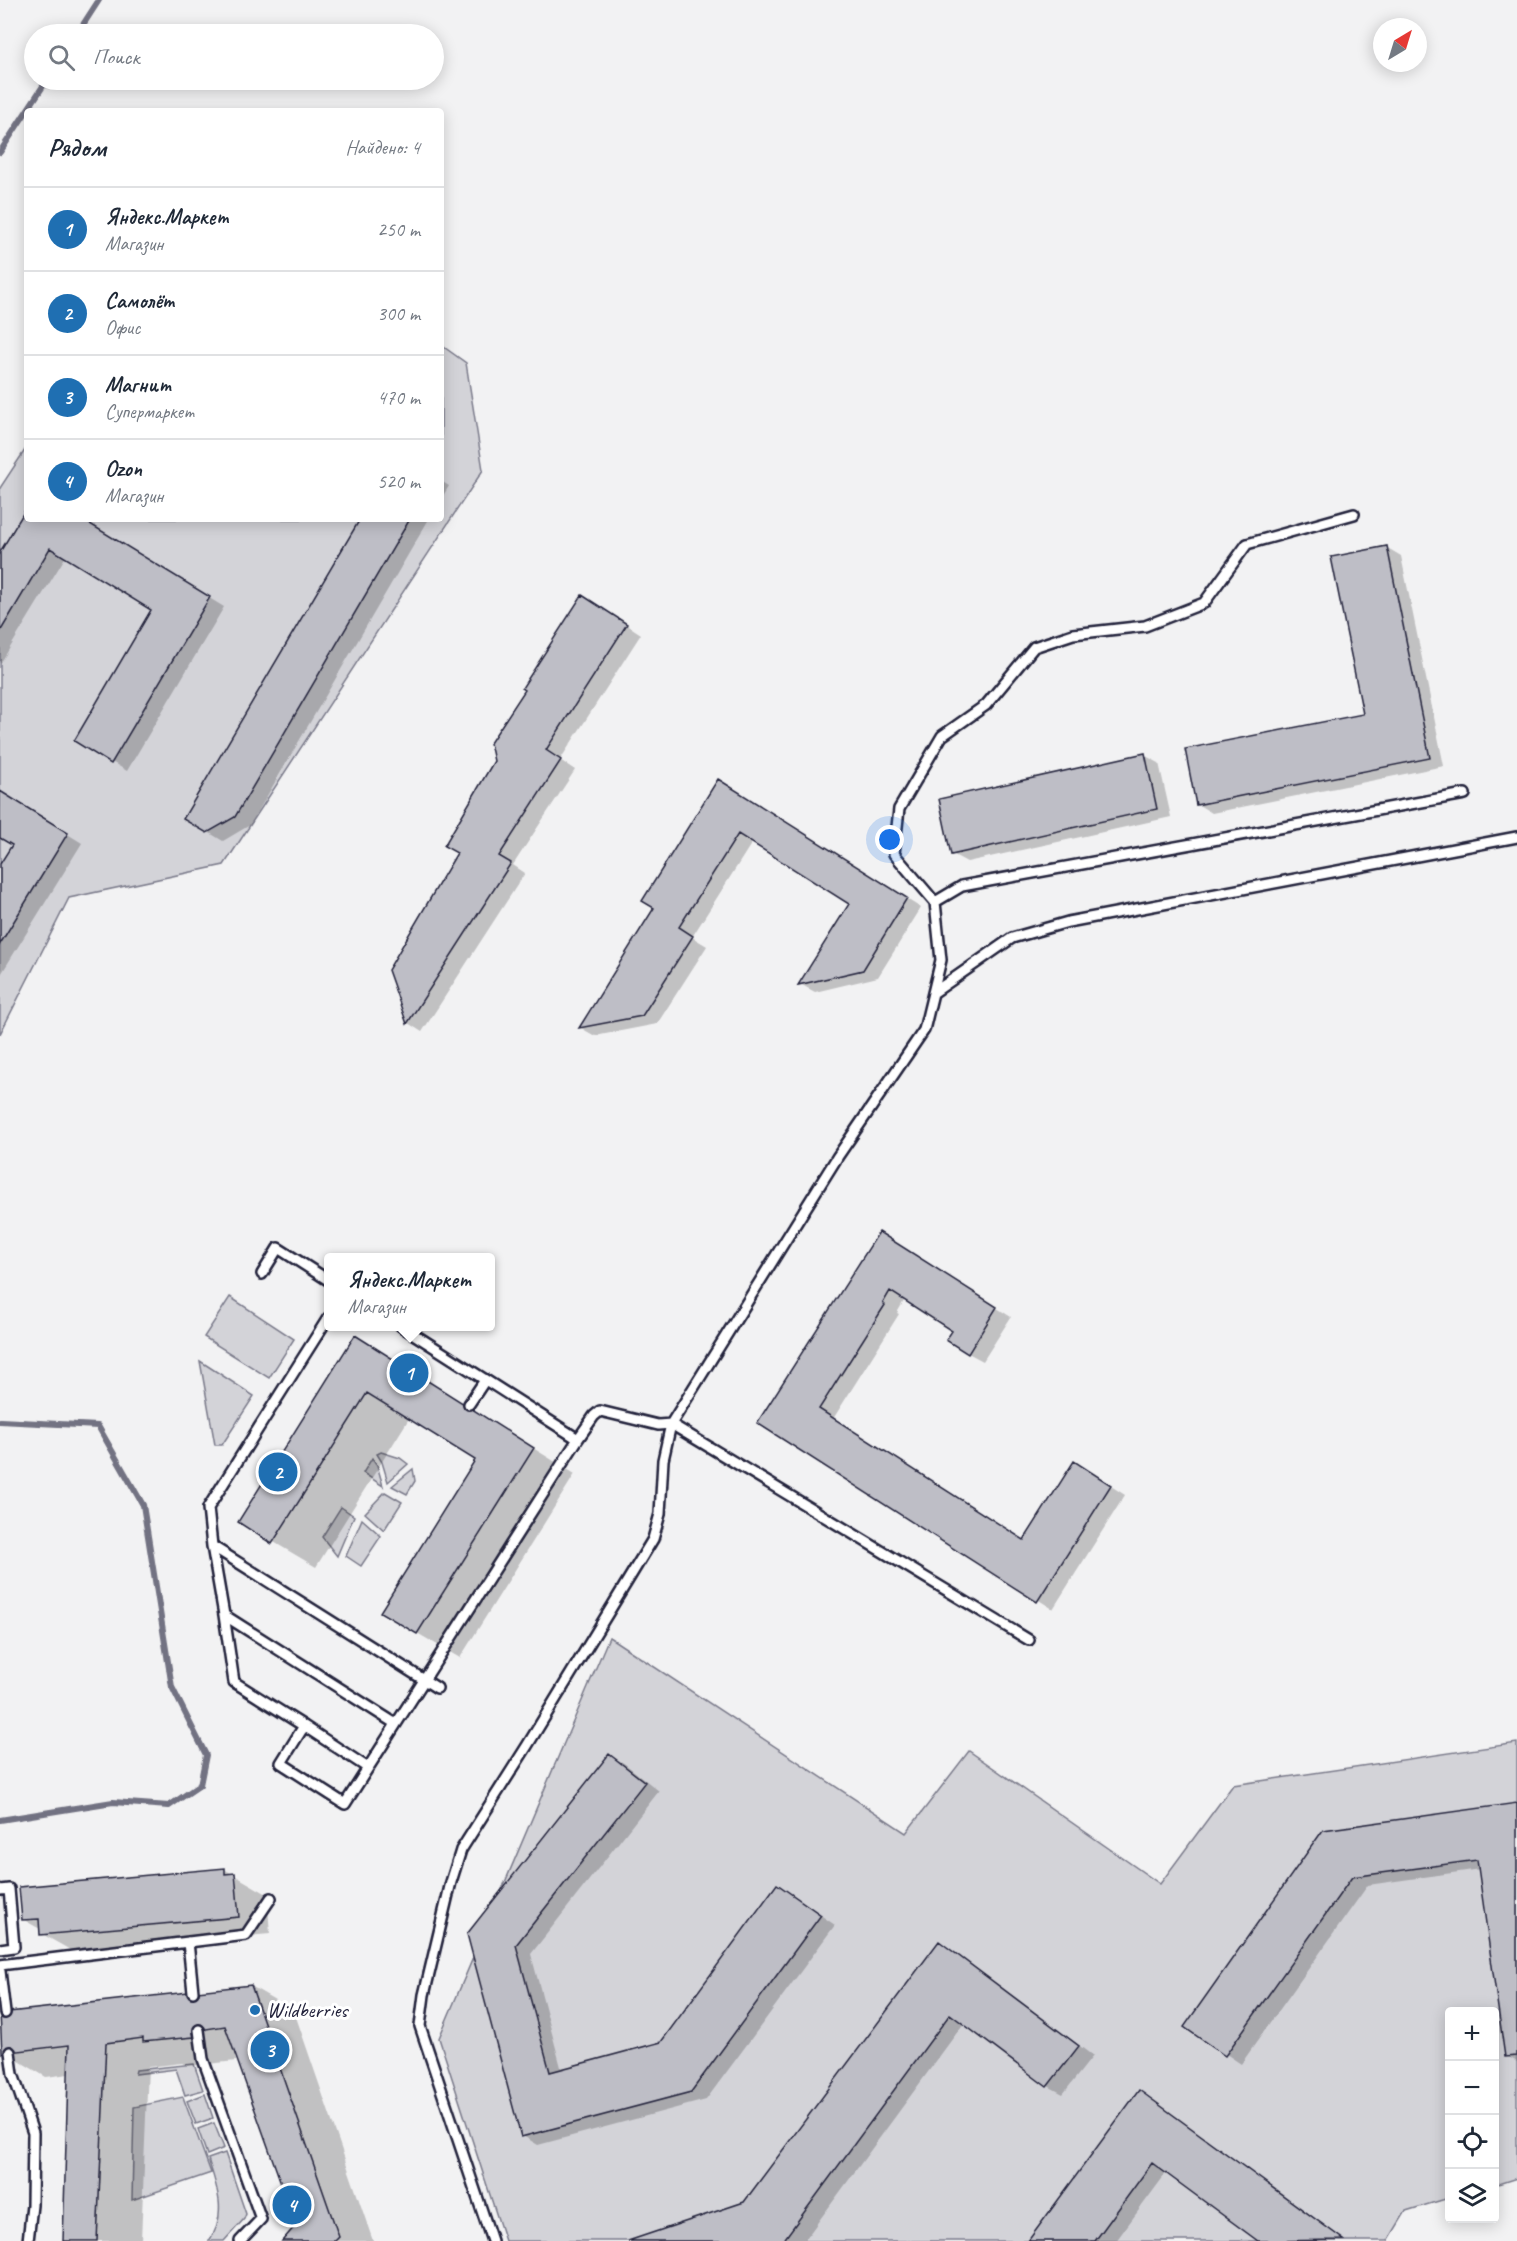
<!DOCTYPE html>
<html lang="ru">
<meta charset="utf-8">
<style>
:root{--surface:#fff;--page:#f6f6f7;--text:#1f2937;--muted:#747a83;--line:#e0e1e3;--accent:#1f6fb2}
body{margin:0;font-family:Caveat,sans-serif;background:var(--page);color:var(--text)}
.controls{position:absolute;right:18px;bottom:18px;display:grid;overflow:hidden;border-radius:6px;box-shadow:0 3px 15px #0003}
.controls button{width:54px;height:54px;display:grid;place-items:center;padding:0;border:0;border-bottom:2px solid var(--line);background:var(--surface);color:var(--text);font:30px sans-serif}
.compass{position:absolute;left:1373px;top:18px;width:54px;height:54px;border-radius:50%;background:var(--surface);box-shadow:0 3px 15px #0003;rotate:38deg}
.you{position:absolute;left:890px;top:840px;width:21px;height:21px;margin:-15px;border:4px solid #fff;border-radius:50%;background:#1a73e8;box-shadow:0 0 0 9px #1a73e833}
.badge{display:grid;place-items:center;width:39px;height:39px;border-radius:50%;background:var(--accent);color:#fff;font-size:20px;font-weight:700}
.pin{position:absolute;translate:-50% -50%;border:3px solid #fff;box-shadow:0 2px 6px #0006}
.popup{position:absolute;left:324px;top:1253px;width:171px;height:78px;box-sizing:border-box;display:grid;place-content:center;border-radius:6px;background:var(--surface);filter:drop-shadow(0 2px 4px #0005);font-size:20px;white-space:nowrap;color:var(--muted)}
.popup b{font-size:22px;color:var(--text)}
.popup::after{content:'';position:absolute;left:50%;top:100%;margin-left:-12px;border:12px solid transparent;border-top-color:var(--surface)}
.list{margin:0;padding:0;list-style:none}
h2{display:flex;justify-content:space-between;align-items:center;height:78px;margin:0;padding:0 24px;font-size:26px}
h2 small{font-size:20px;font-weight:400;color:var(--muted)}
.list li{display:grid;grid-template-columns:39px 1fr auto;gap:18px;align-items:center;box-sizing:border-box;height:84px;padding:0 24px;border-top:2px solid var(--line)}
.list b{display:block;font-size:22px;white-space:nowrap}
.list p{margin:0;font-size:20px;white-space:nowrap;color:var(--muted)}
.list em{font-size:20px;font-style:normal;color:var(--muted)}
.icon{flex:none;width:33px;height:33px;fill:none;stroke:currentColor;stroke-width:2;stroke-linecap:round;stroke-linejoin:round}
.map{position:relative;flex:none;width:1517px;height:2241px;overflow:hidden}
.search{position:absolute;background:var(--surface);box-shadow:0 3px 15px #0003;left:24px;top:24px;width:420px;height:66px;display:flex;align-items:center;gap:15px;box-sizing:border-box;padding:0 21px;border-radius:33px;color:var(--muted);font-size:22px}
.panel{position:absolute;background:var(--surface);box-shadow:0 3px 15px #0003;left:24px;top:108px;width:420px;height:414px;border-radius:6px}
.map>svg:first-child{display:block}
.green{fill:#d3d3d8;stroke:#7a7a8a;stroke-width:1.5}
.shadow{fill:#0003}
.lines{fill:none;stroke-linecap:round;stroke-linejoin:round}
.stream{stroke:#727282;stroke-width:6}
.building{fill:#bebec6;stroke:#22223b;stroke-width:1.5}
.service-casing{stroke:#22223b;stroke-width:14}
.service{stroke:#fff;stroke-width:9}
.poi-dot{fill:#1f6fb2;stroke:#fff;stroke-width:2}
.labels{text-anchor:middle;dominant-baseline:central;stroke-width:6;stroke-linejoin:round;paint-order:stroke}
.poi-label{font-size:21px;fill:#22223b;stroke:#fff;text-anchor:start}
</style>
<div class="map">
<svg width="1517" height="2241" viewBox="0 0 1517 2241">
<rect width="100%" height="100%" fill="#f2f2f3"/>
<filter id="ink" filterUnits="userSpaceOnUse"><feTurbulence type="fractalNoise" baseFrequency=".0167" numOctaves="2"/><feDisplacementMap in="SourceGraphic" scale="12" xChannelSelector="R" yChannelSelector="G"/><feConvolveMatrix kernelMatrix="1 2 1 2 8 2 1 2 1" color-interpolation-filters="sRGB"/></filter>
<g filter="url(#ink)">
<path class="green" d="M 441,345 L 466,363 L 483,470 L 224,865 L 69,898 L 0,1034 L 0,488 L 27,447 L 27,519 L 441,519 Z
M 230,1297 L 294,1339 L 269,1378 L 204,1337 Z
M 200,1361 L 254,1396 L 222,1445 L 215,1445 Z
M 381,1452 L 400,1458 L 408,1464 L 388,1482 L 382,1462 L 377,1454 Z
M 372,1458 L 377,1465 L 383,1486 L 363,1473 Z
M 413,1469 L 415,1481 L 407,1494 L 392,1486 Z
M 385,1492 L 402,1502 L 384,1530 L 365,1513 Z
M 341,1507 L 354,1516 L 337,1556 L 322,1537 Z
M 362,1519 L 381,1536 L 361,1566 L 346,1556 Z
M 609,1637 L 906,1833 L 969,1751 L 1160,1884 L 1233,1785 L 1517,1743 L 1517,2178 L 1495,2185 L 1494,2012 L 1450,2012 L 1449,2198 L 1406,2211 L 1388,2241 L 505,2241 L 439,2038 Z
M 194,2064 L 203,2090 L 185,2095 L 176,2069 L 135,2074 L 136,2070 Z
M 205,2094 L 213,2118 L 196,2124 L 187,2101 Z
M 183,2097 L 211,2173 L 132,2200 L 134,2107 Z
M 214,2123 L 224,2148 L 207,2155 L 198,2129 Z
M 225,2153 L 246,2214 L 244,2219 L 224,2241 L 209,2241 C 228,2215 217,2187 208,2159 Z"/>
<path class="shadow" d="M 441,481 L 449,486 L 441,499 Z
M 27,510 L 27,519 L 80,519 L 224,607 L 127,771 L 76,741 L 153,609 L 66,556 L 0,664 L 0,555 Z
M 362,519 L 429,519 L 250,825 L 223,841 L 185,818 Z
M 1386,547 L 1401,556 L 1444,766 L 1212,813 L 1197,804 L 1364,715 Z
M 597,605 L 641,634 L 560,760 L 575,770 L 513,865 L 525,873 L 422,1032 L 408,1023 L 390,970 L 459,853 Z
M 1144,755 L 1159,763 L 1171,817 L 967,862 L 952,854 Z
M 733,790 L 921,908 L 878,977 L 815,992 L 800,984 L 851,904 L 753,841 L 692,937 L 707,946 L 657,1024 L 595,1036 L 581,1028 Z
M 0,792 L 82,843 L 0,976 L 0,867 L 14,844 L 0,836 Z
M 894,1242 L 1011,1317 L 983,1361 L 968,1353 L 954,1331 L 905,1299 L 897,1313 L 899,1314 L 833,1419 L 1025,1541 L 1089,1472 L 1125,1495 L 1053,1609 L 759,1423 Z
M 355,1338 L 575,1474 L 460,1658 L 417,1633 L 477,1460 L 410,1417 L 316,1567 L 240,1522 Z
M 610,1755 L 625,1764 L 659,1791 L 531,1954 L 562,2071 L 662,2044 L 778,1886 L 835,1925 L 706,2100 L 538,2145 L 523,2136 L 469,1934 Z
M 1517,1804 L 1517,2062 L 1507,2056 L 1480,1869 L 1368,1885 L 1241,2064 L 1186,2027 L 1324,1832 Z
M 224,1869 L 267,1894 L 270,1934 L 74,1952 L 42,1934 L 40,1929 L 24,1920 Z
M 940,1943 L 955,1952 L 1093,2056 L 1063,2094 L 1048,2086 L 964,2023 L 804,2241 L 633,2241 L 745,2204 Z
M 251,1986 L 294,2011 L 373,2241 L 283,2241 L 298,2226 L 235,2055 L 236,2061 L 188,2066 L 182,2063 L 148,2067 L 141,2241 L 64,2241 L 69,2074 L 46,2077 L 4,2052 L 0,2015 Z
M 1140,2092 L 1154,2100 L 1346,2241 L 1260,2241 L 1167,2172 L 1116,2241 L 1030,2241 Z"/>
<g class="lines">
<path class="stream" d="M 77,34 L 99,0
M 0,152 L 47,80
M 0,1421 L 98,1426 L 143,1505 L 172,1687 L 206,1755 L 200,1785 L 169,1806 L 113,1802 L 0,1820"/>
</g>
<path class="building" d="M 27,507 L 27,519 L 82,519 L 210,597 L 111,764 L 74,741 L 151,610 L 50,548 L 0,632 L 0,552 Z
M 360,519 L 410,519 L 235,817 L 207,833 L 183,819 Z
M 1387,546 L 1430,758 L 1196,805 L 1185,749 L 1363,714 L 1331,557 Z
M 582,595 L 627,624 L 546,750 L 561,760 L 499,856 L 511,863 L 407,1024 L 388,970 L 457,853 L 444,846 L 494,761 L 490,743 L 525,690 L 522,688 Z
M 1145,753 L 1157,809 L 951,855 L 939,799 Z
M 718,779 L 907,898 L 863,970 L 798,985 L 849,904 L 738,834 L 679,927 L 693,936 L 642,1016 L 579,1028 L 654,908 L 642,901 Z
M 0,791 L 68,833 L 0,944 L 0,864 L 12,845 L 0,838 Z
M 879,1232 L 997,1307 L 968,1354 L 946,1340 L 952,1331 L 890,1291 L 883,1303 L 885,1305 L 819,1409 L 1024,1540 L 1074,1461 L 1111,1485 L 1037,1602 L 757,1423 Z
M 355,1335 L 534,1448 L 417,1634 L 380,1612 L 475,1460 L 367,1393 L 272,1544 L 238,1522 Z
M 609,1754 L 645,1782 L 516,1945 L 550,2072 L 661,2042 L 777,1884 L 821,1915 L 691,2092 L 521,2137 L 467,1934 Z
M 1517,1803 L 1517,2056 L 1505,2057 L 1477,1860 L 1352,1877 L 1225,2056 L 1184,2027 L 1323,1830 Z
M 225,1868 L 225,1874 L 235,1873 L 239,1917 L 40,1935 L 39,1919 L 22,1920 L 19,1887 Z
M 939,1941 L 1079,2046 L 1047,2087 L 950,2014 L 783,2241 L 628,2241 L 744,2202 Z
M 251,1985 L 339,2237 L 335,2241 L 282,2241 L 296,2225 L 225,2026 L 193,2031 L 194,2037 L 143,2042 L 143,2038 L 106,2043 L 97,2241 L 63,2241 L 69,2045 L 2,2053 L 0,2013 Z
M 1139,2090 L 1344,2240 L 1258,2241 L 1152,2163 L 1095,2241 L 1028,2241 Z"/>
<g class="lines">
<defs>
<path id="service" d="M 1354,514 L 1247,544 L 1204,603 L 1145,626 L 1073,634 L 1034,647 L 986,705 L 942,736 L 899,809 L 894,854 L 935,902 L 962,886 L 1465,794
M 933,993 L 1012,938 L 1068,922 L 1517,837
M 262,1274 L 278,1248 L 328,1280
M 328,1318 L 208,1508 L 212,1546 L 437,1688
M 469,1404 L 485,1380
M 578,1439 L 594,1416 L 600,1411 L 658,1425 L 671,1424 L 1029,1640
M 212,1546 L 224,1615
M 304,1726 L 234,1682 L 224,1615 L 396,1724
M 368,1768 L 304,1726 L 281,1763 L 345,1804 C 423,1682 500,1560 578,1439 L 401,1326
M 0,1890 L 9,1889 L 14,1947 L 0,1949
M 188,1942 L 193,1992
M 0,1965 L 246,1935 L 271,1898
M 0,1971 L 5,2013
M 199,2030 L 203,2059 L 261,2219 L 240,2241
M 10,2052 L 13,2074 L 33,2133 L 32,2205 L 28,2241
M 492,2241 L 420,2026 L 424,1995 L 451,1882 L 461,1850 L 527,1746 L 653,1539 L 660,1514 L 663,1460 L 671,1424 L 838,1156 L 924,1030 L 941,960 L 935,902"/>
</defs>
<use href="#service" class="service-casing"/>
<use href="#service" class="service"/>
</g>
</g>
<circle class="poi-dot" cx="255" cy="2010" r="6"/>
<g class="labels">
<g class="poi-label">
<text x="267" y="2010">Wildberries</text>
</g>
</g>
</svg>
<div class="controls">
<button>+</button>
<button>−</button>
<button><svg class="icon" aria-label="locate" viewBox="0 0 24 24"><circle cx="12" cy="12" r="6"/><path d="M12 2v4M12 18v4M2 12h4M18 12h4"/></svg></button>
<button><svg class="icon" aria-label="layers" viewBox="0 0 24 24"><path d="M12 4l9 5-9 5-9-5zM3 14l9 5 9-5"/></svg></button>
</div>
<svg class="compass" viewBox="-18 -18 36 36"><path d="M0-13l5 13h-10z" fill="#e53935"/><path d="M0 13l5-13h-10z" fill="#747a83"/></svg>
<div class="you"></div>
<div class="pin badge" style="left:409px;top:1373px">1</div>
<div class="popup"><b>Яндекс.Маркет</b>Магазин</div>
<div class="pin badge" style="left:278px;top:1472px">2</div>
<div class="pin badge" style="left:270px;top:2050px">3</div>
<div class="pin badge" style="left:292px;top:2205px">4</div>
<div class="search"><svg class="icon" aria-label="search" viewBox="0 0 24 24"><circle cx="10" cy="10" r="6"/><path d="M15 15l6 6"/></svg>Поиск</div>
<section class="panel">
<h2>Рядом<small>Найдено: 4</small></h2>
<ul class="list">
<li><span class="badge">1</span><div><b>Яндекс.Маркет</b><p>Магазин</p></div><em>250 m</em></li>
<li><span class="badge">2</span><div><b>Самолёт</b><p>Офис</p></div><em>300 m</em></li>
<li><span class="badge">3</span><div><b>Магнит</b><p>Супермаркет</p></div><em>470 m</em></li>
<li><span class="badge">4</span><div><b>Ozon</b><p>Магазин</p></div><em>520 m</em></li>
</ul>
</section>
</div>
